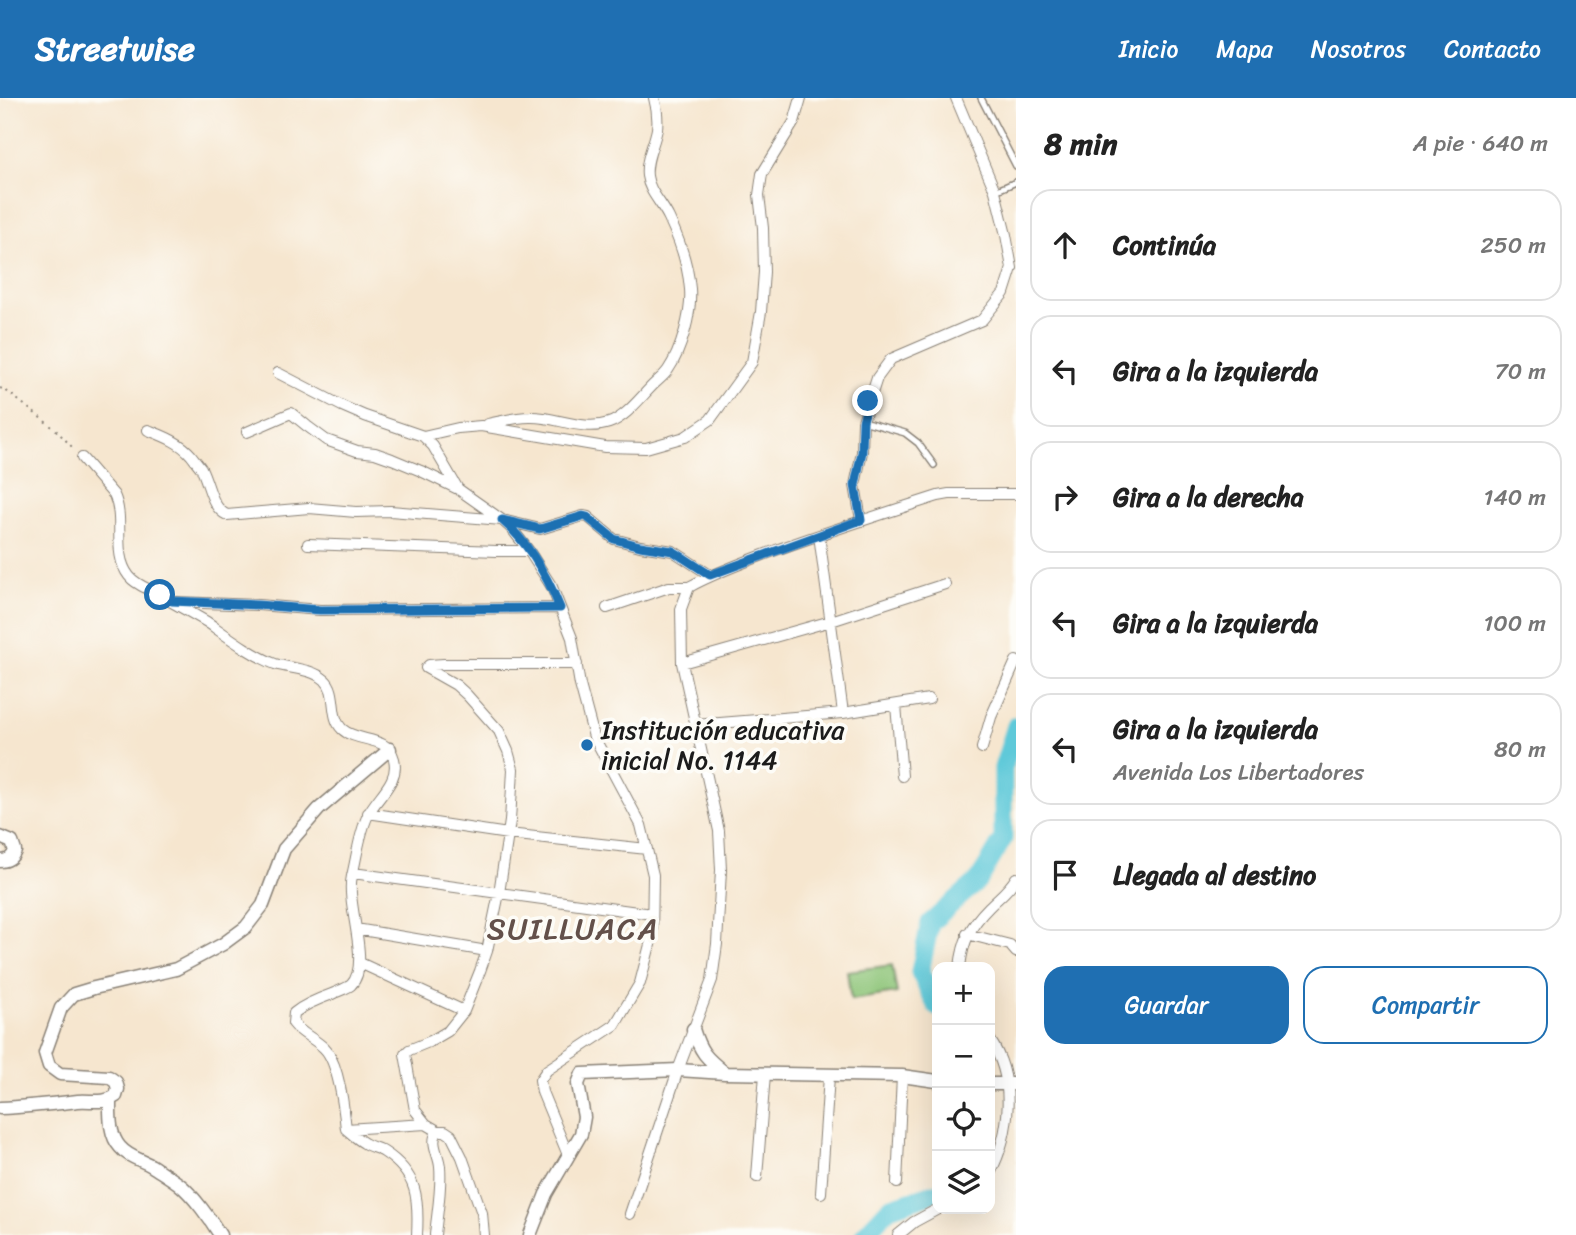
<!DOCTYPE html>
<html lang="es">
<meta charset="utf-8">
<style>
:root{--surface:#fff;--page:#f2f2f2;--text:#222;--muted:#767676;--line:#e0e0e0;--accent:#1f6fb2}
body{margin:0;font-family:Sriracha,sans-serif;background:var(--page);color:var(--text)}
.controls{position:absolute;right:21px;bottom:21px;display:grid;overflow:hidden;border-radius:14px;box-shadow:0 7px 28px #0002}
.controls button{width:63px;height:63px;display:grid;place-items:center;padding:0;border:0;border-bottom:2px solid var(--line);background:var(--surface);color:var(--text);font:35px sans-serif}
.stop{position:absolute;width:21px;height:21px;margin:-16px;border:5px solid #1f6fb2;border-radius:50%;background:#fff}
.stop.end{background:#1f6fb2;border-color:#fff;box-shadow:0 2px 7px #0008}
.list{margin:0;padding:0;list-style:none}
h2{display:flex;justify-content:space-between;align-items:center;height:91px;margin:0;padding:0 28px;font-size:30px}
h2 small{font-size:23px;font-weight:400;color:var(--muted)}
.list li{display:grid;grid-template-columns:46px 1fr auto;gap:21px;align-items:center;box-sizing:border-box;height:112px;margin:0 14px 14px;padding:0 14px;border:2px solid var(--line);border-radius:21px}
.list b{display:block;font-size:26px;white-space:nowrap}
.list p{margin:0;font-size:23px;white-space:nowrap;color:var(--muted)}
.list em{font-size:23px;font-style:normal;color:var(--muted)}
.actions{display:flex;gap:14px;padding:21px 28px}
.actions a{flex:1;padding:16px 0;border:2px solid var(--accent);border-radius:21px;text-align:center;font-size:24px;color:var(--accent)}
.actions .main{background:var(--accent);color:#fff}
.icon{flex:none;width:38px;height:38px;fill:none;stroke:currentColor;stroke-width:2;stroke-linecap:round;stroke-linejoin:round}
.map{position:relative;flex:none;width:1016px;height:1137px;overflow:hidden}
header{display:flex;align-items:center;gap:42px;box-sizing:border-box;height:98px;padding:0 35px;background:var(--accent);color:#fff}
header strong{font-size:33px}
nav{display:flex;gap:38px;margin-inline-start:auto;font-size:24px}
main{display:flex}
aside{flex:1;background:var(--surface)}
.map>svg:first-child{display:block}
.green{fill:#8cc477;stroke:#54704a;stroke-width:2}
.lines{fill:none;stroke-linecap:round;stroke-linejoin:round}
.river{stroke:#5ec9d9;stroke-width:19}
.service-casing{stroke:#898176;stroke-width:8}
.minor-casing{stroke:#898176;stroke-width:12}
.tertiary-casing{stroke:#898176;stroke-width:15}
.path{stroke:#898176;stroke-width:2;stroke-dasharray:2 5;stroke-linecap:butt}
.service{stroke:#fff;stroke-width:5}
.minor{stroke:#fff;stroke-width:10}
.tertiary{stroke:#fff;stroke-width:12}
.route{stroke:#1f6fb2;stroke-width:9}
.poi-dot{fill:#1f6fb2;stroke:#fdfcf7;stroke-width:2.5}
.labels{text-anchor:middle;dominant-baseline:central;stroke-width:7;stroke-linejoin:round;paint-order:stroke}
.poi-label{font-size:26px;fill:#1c1c1c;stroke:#fdfcf7;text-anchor:start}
.quarter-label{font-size:30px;letter-spacing:2px;fill:#63504a;stroke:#fdfcf7}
</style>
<header>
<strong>Streetwise</strong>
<nav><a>Inicio</a><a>Mapa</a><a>Nosotros</a><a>Contacto</a></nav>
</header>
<main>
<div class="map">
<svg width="1016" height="1137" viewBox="0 0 1016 1137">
<rect width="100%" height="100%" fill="#fdfcf7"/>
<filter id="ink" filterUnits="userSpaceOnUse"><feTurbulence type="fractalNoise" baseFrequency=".0143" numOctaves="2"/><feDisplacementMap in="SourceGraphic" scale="14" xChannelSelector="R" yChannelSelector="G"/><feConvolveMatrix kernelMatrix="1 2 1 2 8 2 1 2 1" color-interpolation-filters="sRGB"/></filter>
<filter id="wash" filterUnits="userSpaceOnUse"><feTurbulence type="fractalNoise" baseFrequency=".00686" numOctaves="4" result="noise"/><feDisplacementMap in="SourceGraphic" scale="28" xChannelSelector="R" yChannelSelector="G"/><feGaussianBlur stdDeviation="1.57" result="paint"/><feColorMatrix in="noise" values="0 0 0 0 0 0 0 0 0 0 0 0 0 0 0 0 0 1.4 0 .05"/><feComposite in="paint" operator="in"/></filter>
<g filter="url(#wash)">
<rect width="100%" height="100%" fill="#f6e6cf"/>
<path class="green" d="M 892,867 L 897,895 L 851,902 L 847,873 Z"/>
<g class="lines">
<path class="river" d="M 937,909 L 920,874 L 930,825 L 979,782 L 1003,741 L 1003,670 L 1016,628
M 864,1137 L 889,1110 L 937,1094"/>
</g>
</g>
<g filter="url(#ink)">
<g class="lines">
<defs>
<path id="service" d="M 981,0 L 1016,68
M 995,93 L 1016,84
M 863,323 L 905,335 L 918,345 L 934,367"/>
<path id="minor" d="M 278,275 L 342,308 L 365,318 L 423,338 L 433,348 L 458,391
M 488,326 C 502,323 516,319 530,319 C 555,318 583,334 609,325 C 626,319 640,300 653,287 C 658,282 664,278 668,272 C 681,253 692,215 690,191 C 688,167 679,141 669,120 C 662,105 649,94 647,78 C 645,62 654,47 657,31 C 658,21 657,10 654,0
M 148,332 C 163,338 180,344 191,357 C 194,361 198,366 201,370 C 209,385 211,410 227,417 L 309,410 L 356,414 L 390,413 L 502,422 L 540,431 L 583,418 L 588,419 L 614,441 L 640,448 L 673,453 L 710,477
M 247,334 L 291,315 L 307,328 L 326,342 L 357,353 L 375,355 L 392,361 L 421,373 L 458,391 L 502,422 L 512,431 L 529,453 L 552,489 L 572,540 L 580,587 L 594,639 L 641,727 L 653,777 L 652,839 L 640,885 L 615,927 L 547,972 L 540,982 L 542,994 L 568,1057
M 423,338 L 458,330 L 481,328 L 605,349 L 646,350 L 685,339 L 710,322 L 752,264 L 761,214 L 764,174 L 763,130 L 759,97 L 762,76 L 794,24 L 801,0
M 82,360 L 114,397 C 126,423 111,455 129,478 C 136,487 147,490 156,495 C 173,505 190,514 207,524 C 227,538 252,557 275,566 C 291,571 311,570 325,582 C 338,594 329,618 342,631 C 357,645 388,637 394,661 C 400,684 376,699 368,717 C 359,736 357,758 352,778 C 345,806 372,866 351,887 C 346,891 337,893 332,896 C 318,901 305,906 294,915 L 293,925 C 301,936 314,940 324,950 C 338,963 344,1010 346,1031 C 352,1036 357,1041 364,1045 C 370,1049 378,1050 384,1054 C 418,1076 419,1101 417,1137
M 861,422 L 855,387 L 862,354 L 863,323 L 877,280 L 891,261 L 982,222 L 1004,195 L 1012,170 L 1006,137 L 995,93 L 956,0
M 819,437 L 843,615
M 308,446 L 497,453 L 529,453
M 176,504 L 258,507 L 320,512 L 560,510
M 607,510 L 669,489 L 689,489
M 682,565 L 831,523 L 945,486
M 896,607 L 902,678
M 695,627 L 843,615 L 929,601
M 982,650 L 991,619 L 1016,563
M 368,715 L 508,736 L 647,751
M 353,775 L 652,816
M 356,831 L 487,853
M 967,836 L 1010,847 L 1016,854
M 360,865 L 464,913
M 960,869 C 963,843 970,828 989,809 C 999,799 1009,792 1016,780
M 990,942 C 1016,980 1011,1035 990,1075
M 346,1031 L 426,1026
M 438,1033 L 426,1026 L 415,1012 L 405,956 L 409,952 L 431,943 L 448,933 L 464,913 L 480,873 L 487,853 L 499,795 L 510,723 L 512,689 L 513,671 L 508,653 L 499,633 L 467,597 L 456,587 L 426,570 L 429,567 L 444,566 L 577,566
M 757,1079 L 765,976
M 897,1085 L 902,978
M 821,1095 L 829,978
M 630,1116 L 678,972 L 712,882 L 717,846 L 721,772 L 719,733 L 682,565 L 681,511 L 689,489 C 718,473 748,463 779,451 C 832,432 885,415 938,398 L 949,396 L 1016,396
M 435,1137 C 437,1115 442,1091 440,1069 C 439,1056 429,1044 438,1033 L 445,1033 L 451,1037 L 462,1059 L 482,1115 L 484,1137
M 898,1137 L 914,1124 L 938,1111"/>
<path id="tertiary" d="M 0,739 L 12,744 L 15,753 C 12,760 8,763 0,763
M 693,931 C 700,954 706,960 725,975
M 990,986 L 1016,986
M 110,1002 C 110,1017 109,1037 120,1049 C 128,1059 142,1062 152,1068 C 161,1074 171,1080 179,1086 C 193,1097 211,1122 220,1137
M 0,1010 C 26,1009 52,1006 78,1003 C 92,1002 104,1006 116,998 L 118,991 L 116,984 L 109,979 L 60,976 L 49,968 L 45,955 L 61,910 L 74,896 L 94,890 L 176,871 L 223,846 L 246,829 L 263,807 L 284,751 L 319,711 L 390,651
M 530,1137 L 546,1096 L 581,1036 L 584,1019 L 578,986 L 582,976 L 678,972 L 725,975 L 902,978 L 937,983"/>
</defs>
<use href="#service" class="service-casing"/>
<use href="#minor" class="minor-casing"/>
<use href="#tertiary" class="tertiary-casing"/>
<path class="path" d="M 0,290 L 8,294 L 56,332 L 74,351"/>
<use href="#service" class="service"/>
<use href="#minor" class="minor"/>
<use href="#tertiary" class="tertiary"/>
</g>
</g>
<g class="lines" filter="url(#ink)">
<path class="route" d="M 160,497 L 172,503 L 258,507 L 320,512 L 560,510 C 547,478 528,444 502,422 L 540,431 L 583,418 L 587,419 L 614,441 L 640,448 L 673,453 L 710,477 L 861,422 L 855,387 L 862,354 L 863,323 L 868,303"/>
</g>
<circle class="poi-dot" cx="587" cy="647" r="7"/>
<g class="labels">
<g class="poi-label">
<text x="601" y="632">Institución educativa<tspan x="601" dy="30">inicial No. 1144</tspan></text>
</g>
<g class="quarter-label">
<text x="573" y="831">SUILLUACA</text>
</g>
</g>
</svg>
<div class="controls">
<button>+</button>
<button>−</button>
<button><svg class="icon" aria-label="locate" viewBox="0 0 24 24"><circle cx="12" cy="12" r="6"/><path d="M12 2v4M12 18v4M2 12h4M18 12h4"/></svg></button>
<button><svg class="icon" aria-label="layers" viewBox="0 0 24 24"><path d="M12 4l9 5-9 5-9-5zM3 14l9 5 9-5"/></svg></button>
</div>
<div class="stop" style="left:160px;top:497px"></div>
<div class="stop end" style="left:868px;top:303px"></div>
</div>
<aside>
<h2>8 min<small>A pie · 640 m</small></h2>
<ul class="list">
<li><svg class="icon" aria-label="ahead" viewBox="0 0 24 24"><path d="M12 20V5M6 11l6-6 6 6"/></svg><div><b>Continúa</b></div><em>250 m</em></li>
<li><svg class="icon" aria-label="left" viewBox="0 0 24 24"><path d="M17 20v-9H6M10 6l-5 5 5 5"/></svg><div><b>Gira a la izquierda</b></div><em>70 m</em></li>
<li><svg class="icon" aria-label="right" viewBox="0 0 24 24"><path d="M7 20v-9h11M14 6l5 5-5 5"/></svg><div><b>Gira a la derecha</b></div><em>140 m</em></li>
<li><svg class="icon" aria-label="left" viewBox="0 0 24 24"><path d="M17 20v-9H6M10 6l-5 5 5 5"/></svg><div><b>Gira a la izquierda</b></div><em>100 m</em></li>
<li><svg class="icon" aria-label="left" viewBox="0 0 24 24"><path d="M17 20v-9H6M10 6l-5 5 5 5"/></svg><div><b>Gira a la izquierda</b><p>Avenida Los Libertadores</p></div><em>80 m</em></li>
<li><svg class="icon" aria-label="arrive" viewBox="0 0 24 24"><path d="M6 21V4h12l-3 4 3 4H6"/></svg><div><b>Llegada al destino</b></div></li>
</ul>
<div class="actions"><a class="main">Guardar</a><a>Compartir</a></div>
</aside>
</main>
